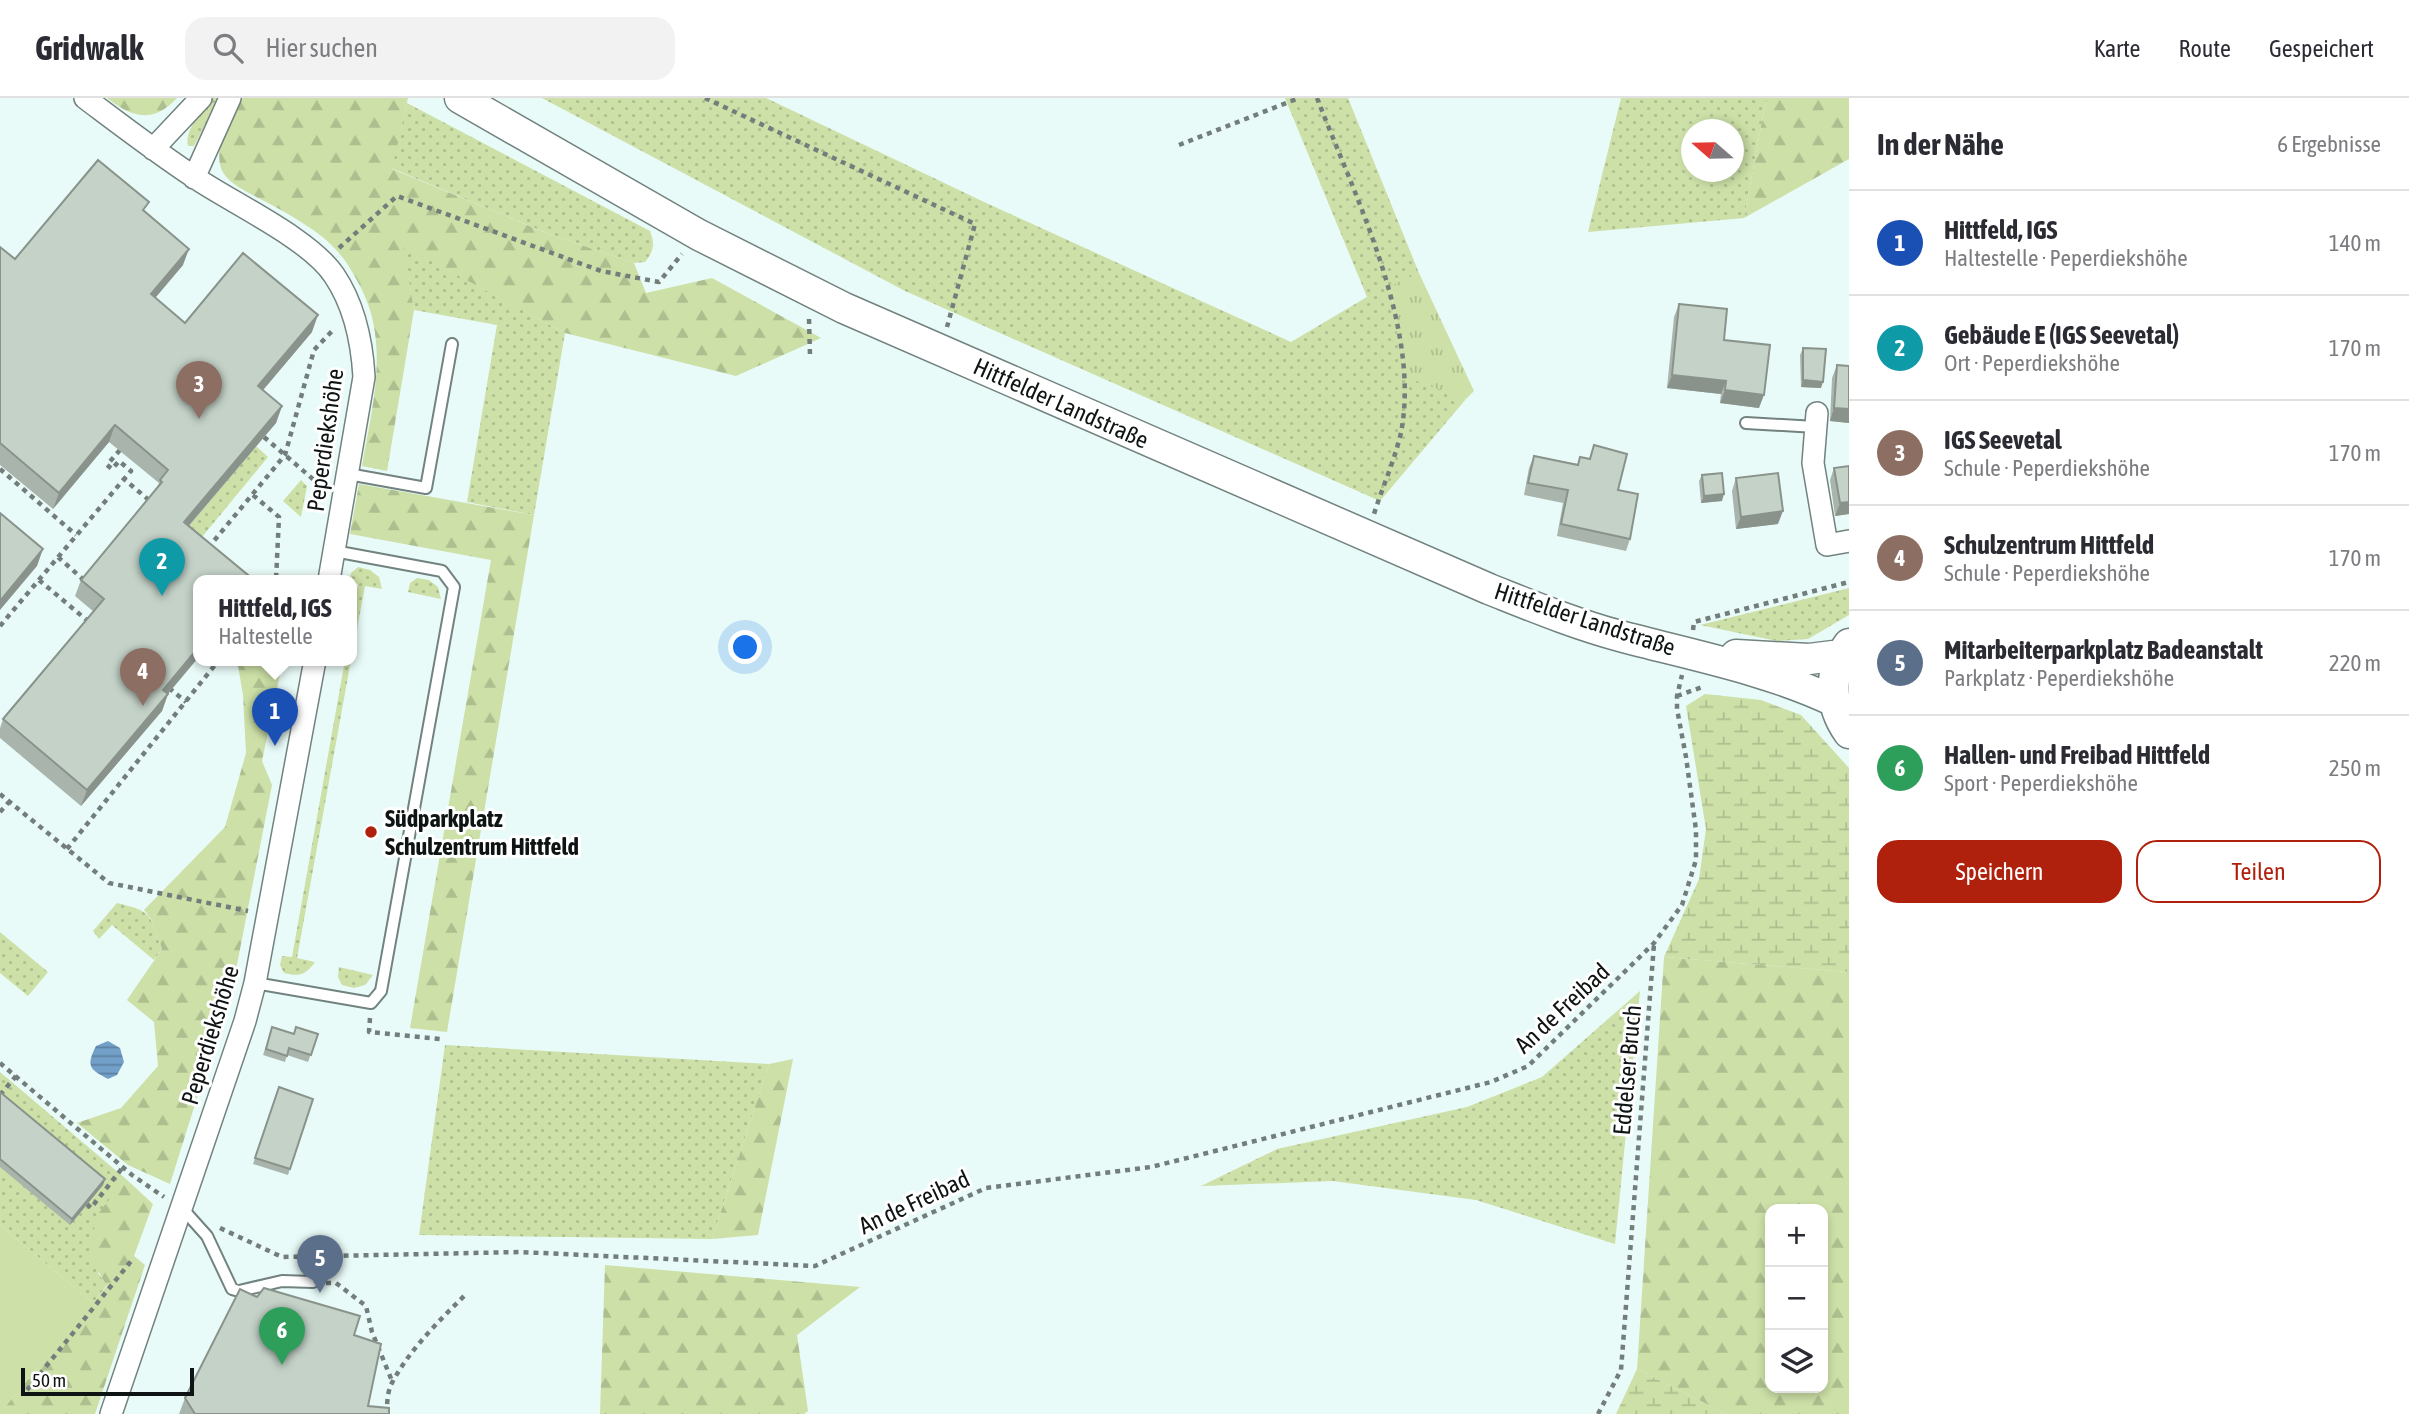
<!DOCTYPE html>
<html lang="de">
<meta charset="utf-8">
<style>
:root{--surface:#fff;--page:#f2f2f3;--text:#2b2b33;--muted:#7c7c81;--line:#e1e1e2;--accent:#af210c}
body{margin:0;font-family:"Asap Condensed",sans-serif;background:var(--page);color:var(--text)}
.controls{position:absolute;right:21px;bottom:21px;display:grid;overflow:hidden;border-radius:14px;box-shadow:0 4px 10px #0003}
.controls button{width:63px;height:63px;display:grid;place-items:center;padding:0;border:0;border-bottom:2px solid var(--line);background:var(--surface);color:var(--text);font:35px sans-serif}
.compass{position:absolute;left:1681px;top:21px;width:63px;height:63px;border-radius:50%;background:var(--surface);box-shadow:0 4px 10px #0003;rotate:290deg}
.scale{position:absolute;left:21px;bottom:18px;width:173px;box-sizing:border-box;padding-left:7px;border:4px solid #0e1413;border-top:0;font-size:19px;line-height:24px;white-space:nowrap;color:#0e1413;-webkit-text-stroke:5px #fff;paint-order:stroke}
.you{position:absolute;left:746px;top:550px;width:24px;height:24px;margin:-18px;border:5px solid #fff;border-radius:50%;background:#1a73e8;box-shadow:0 0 0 10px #1a73e833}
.badge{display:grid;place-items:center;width:46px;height:46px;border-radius:50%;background:var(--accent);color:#fff;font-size:23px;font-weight:700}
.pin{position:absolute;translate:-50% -58px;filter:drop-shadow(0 2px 4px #0008)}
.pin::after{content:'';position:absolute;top:37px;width:24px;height:21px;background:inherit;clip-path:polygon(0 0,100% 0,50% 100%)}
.popup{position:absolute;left:193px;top:477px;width:164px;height:91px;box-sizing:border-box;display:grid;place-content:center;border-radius:14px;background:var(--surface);filter:drop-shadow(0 2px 5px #0005);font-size:23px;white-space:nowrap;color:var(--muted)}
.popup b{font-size:26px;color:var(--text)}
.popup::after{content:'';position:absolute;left:50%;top:100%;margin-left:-14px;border:14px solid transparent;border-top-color:var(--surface)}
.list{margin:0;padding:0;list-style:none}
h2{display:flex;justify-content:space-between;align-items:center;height:91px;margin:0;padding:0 28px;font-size:30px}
h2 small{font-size:23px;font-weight:400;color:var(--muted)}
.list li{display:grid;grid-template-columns:46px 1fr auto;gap:21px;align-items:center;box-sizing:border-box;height:105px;padding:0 28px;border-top:2px solid var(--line)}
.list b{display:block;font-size:26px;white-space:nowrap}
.list p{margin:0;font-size:23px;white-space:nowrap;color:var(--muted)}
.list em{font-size:23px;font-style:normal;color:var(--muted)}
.actions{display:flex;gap:14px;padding:21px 28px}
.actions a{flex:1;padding:16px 0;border:2px solid var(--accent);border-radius:21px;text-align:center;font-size:24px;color:var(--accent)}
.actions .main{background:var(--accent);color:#fff}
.icon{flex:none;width:38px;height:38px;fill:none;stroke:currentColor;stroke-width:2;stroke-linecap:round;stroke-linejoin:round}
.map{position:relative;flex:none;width:1849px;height:1316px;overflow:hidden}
header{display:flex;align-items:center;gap:42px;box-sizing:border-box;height:98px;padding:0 35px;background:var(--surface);border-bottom:2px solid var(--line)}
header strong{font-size:33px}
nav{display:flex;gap:38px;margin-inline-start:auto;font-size:24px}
.search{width:490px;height:63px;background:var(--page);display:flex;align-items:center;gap:18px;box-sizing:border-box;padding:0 24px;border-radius:21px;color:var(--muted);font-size:26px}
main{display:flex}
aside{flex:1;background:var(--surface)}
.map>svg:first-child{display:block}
.grass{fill:url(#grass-dots);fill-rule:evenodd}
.forest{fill:url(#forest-firs);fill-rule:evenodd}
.wetland{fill:url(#wetland-marsh)}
.park{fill:url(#park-tufts)}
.garden{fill:#cce0a7}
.water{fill:url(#water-rules)}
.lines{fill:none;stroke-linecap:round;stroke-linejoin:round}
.lane-casing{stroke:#71827f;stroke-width:14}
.street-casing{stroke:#71827f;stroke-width:24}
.secondary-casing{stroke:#71827f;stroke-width:33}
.path{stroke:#737e7c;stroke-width:4.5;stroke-dasharray:5 5;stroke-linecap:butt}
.lane{stroke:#fff;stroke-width:10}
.street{stroke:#fff;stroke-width:21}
.secondary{stroke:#fff;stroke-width:30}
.wall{fill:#a9b5ac}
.shaded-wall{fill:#89938c}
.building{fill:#c4d2c8;stroke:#89938c;stroke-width:2}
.poi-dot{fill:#af210c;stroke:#fff;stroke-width:2.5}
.labels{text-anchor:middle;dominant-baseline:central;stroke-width:6;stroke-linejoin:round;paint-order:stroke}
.street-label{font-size:24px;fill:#0e1413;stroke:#fff}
.poi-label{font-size:24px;font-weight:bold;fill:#0e1413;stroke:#fff;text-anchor:start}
</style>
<header>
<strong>Gridwalk</strong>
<div class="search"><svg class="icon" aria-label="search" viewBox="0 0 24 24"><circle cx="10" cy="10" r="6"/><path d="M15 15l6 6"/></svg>Hier suchen</div>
<nav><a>Karte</a><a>Route</a><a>Gespeichert</a></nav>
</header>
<main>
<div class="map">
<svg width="1849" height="1316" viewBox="0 0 1849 1316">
<defs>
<pattern id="grass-dots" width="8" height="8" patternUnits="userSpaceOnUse" patternTransform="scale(1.75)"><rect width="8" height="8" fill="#cce0a7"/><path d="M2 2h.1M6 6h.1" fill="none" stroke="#aebf8f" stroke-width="1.8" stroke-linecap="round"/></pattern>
<pattern id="forest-firs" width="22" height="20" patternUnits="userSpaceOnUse" patternTransform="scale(1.75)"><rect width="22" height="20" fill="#cce0a7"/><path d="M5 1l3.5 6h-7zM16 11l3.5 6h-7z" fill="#aebf8f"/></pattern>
<pattern id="wetland-marsh" width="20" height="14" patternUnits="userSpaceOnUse" patternTransform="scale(1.75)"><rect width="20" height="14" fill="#cce0a7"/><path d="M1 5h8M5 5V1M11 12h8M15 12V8" fill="none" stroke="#aebf8f"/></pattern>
<pattern id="park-tufts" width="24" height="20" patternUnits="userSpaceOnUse" patternTransform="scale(1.75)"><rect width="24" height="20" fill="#cce0a7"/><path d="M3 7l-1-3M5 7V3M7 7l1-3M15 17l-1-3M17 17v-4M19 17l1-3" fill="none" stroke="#aebf8f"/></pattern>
<pattern id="water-rules" width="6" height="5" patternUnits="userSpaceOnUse" patternTransform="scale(1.75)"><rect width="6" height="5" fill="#72a0c8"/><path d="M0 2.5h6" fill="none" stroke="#5c81a1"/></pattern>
</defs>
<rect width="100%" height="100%" fill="#e9fbf8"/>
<path class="grass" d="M 212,0 L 219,0 L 194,48 L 188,48 C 184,31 203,13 212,0 Z
M 542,0 L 766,0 L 982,103 L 1291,244 L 1367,199 L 1285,0 L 1348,0 L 1419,175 L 1390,189 L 1405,278 L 1466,301 L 1380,403 L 905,193 Z
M 1621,0 L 1769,0 L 1765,7 L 1744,120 L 1588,134 ZM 1692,32 L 1734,32 L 1734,74 L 1692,74 Z
M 407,5 L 650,133 C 655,146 654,153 645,164 L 634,165 L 549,136 L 391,70 Z
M 402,147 L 565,235 L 534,417 L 467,404 L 497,227 L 414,212 Z
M 256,348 L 268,359 L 202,439 L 189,428 Z
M 301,382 L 307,388 L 301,419 L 283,403 Z
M 358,469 L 370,472 L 379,479 L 382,491 L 365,488 L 352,558 L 352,522 L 358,486 L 349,482 L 351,475 Z
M 417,480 L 429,482 L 438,489 L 441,501 L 408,494 L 410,485 Z
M 1849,490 L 1849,517 L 1808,541 L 1777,543 L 1700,527 Z
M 345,562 L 351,562 L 297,860 L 315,864 C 306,877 299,879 284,875 L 280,867 L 282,858 L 292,859 Z
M 117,805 C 154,814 149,816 162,851 L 154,862 L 112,827 L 99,841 L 93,833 Z
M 0,834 L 48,874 L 28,898 L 0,875 Z
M 339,869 L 373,877 L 365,887 L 354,890 L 342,887 L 338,879 Z
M 1640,893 L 1615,1146 L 1476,1102 L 1333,1083 L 1201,1088 L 1277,1051 L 1467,1009 L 1542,979 Z
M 445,947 L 769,966 L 712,1141 L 419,1137 Z
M 0,974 L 126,1081 L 96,1119 L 98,1175 L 107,1187 L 93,1205 L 0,1127 Z"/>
<path class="forest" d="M 107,0 L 177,0 C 153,26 133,20 107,0 Z
M 239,0 L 408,0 L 392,71 L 549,136 L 634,165 L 646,195 L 712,180 L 821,240 L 736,278 L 565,235 L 403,148 L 414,212 L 387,373 L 362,368 C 372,310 390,246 361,190 C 355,178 347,164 338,154 C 323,135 290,117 268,105 C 254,97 233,89 224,76 C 210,56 230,18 239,0 Z
M 1769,0 L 1849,0 L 1849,61 L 1744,120 L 1765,7 Z
M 359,386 L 534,417 L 447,934 L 410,930 L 491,462 L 350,436 Z
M 237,562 L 283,562 L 262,663 L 272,687 L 234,882 L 170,1086 L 128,1067 L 77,1025 L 121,1010 L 158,968 L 154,924 L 127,902 L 162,851 L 151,821 L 144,812 L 225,729 L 246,655 L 243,597 Z
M 1664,859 L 1849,874 L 1849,1316 L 1726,1316 L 1637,1271 ZM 1770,1111 L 1823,1111 L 1823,1290 L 1770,1290 Z
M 793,961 L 758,1137 L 712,1141 L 769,966 Z
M 126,1081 L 153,1106 L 134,1158 L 145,1167 L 95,1316 L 3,1316 L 3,1311 L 107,1188 L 90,1160 L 96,1118 Z
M 605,1167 L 860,1189 L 797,1237 L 808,1313 L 804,1316 L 600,1316 Z"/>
<path class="wetland" d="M 1705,596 L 1761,602 L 1801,617 L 1849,670 L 1849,874 L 1664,859 L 1699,781 L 1706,731 L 1686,608 Z
M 1637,1271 L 1726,1316 L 1616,1316 Z"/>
<path class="park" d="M 1419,175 L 1474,293 L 1466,301 L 1405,279 L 1390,188 Z"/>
<path class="garden" d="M 0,1127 L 93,1205 L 3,1311 L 3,1316 L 0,1316 Z"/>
<path class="water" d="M 108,943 L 120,950 L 124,964 L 117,977 L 108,981 C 89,971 86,968 96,948 Z"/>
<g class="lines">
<defs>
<path id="lane" d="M 1746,325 L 1816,329
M 348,376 L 426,390 L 452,246
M 255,885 L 371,905 L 381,893 L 454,489 L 442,473 L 334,453
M 181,1109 L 207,1138 L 232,1191 L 239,1193 L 282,1183 L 313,1184"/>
<path id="street" d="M 85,0 C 121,27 156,54 194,79 C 232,105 309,140 334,177 C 355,208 362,243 364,279 L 329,482
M 153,51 L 201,0
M 194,80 L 230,0
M 1817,315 L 1813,365 L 1827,447 L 1849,443
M 111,1316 L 245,923 L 255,885 L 315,562"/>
<path id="secondary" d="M 460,0 L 699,137 L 844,210 L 1489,491 C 1532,508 1575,526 1620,538 C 1691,557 1766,571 1834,603
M 1849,546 C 1828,574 1829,607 1849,635
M 1736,557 L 1809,561 L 1841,557"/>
</defs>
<use href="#lane" class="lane-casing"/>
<use href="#street" class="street-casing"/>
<use href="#secondary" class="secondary-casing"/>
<path class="path" d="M 705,0 L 975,126 L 947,229
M 1317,0 C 1354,96 1419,225 1402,329 C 1398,354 1382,390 1374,416
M 1179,47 L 1299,0
M 339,150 L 397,98 L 601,173 L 659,184 L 682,156
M 809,221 L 810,257
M 264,339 L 321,388 L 325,388
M 120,352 L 107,367 L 112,371 L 119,363 L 131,373 L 124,381
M 0,371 L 76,437
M 253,397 L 279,419 L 276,482
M 208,450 L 285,357 L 314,252 L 335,230
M 58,459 L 86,484
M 39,482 L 89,524
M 0,528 L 124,381 L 150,403
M 1693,532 L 1694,524 L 1849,484
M 169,590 L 186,604
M 1677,598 L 1705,588
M 0,696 L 109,785 L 248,813
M 0,714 L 9,704
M 67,751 L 219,562
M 370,920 L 369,934 L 440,941
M 0,965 L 132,1077 L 164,1099
M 0,997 L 16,978
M 87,1106 L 91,1110 L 123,1069
M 220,1130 L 282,1159 L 520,1154 L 815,1168 L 986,1090 L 1151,1069 L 1491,984 L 1528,968 L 1654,845 L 1682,807 L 1696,762 L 1696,732 L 1686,659 L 1677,611 L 1677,598 L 1682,577
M 326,1185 L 336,1185 L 366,1208 L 372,1234 L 392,1283
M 27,1292 L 132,1162
M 387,1316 C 387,1305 387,1293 393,1283 C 411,1250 439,1223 465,1197
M 1598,1316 L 1621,1272 L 1654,846"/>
<use href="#lane" class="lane"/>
<use href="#street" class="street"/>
<use href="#secondary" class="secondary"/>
</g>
<path class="wall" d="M 146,114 L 183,167 L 155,200 L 185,225 L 312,234 L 263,292 L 282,308 L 276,325 L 189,428 L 168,596 L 162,613 L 81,708 L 0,640 L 0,630 L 3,621 L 94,514 L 75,498 L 81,482 L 157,390 L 159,385 L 109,344 L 53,411 L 0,367 L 0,149 L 15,161 Z
M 1679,206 L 1724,242 L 1759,310 L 1720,305 L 1721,296 L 1667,290 L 1674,219 Z
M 1803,250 L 1821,290 L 1801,289 L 1800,257 Z
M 1837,267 L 1849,268 L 1849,325 L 1830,323 L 1832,280 Z
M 1594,347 L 1618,392 L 1630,441 L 1626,453 L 1557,438 L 1563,405 L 1524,397 L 1529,370 L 1534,358 L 1578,366 L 1580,359 L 1589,361 Z
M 1849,368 L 1849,416 L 1835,418 L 1830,382 L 1834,370 Z
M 1702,377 L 1722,403 L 1701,405 L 1699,383 Z
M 1736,380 L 1778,426 L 1736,431 L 1732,393 Z
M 272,929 L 294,936 L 318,936 L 308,964 L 287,957 L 285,964 L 263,957 Z
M 279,989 L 313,1001 L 288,1077 L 253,1066 Z
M 0,994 L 105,1081 L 103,1087 L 70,1127 L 0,1069 Z
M 257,1199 L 354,1237 L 368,1308 L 389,1316 L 179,1316 L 185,1300 Z"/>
<path class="shaded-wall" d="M 189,151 L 183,167 L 145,212 L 151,196 Z
M 318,217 L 312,234 L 252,305 L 258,288 Z
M 1672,277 L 1726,283 L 1721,296 L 1667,290 Z
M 1803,282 L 1823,284 L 1821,290 L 1801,289 Z
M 1725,292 L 1764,297 L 1759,310 L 1720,305 Z
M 282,308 L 276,325 L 178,440 L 184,424 Z
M 1834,310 L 1849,311 L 1849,325 L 1830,323 Z
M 115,327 L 109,344 L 53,411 L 59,395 Z
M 1724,396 L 1722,403 L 1701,405 L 1704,398 Z
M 1849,404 L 1849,416 L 1835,418 L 1840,405 Z
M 1783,413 L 1778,426 L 1736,431 L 1741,419 Z
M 43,451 L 37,468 L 0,512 L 0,503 Z
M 198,550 L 198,560 L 157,609 L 163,592 Z
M 168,596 L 162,613 L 81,708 L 87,692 Z
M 105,1081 L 103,1087 L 70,1127 L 72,1121 Z"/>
<path class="building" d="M 98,62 L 149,104 L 143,112 L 189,151 L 151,196 L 185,225 L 243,155 L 318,217 L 258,288 L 282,308 L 184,424 L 254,482 L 198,482 L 198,550 L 163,592 L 168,596 L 87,692 L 3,621 L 104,501 L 81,482 L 162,384 L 160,382 L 168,372 L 115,327 L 59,395 L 0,345 L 0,149 L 15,161 Z
M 1679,206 L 1727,211 L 1724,242 L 1770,247 L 1764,297 L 1725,292 L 1726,283 L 1672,277 Z
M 1803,250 L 1826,251 L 1823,284 L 1803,282 Z
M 1837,267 L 1849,268 L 1849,311 L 1834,310 Z
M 1594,347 L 1627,356 L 1618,392 L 1638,396 L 1630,441 L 1561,426 L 1568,392 L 1528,385 L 1534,358 L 1578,367 L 1580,359 L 1590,361 Z
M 1849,368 L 1849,404 L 1840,405 L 1834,370 Z
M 1722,375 L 1724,396 L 1704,398 L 1702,377 Z
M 1778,375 L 1783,413 L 1741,419 L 1736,380 Z
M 0,415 L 43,451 L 0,503 Z
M 272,929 L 294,936 L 296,929 L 318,936 L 311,957 L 289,950 L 287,958 L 266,951 Z
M 279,989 L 313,1001 L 290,1071 L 255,1060 Z
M 0,994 L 105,1081 L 72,1121 L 0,1061 Z
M 264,1190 L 360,1218 L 354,1237 L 381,1246 L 368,1308 L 389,1310 L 389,1316 L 195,1316 L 185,1300 L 240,1191 L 257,1199 Z"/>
<circle class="poi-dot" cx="371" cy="734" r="7"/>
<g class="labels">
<g class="street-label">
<text transform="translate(1061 305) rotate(24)">Hittfelder Landstraße</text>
<text transform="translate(325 342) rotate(-82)">Peperdiekshöhe</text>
<text transform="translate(1585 521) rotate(18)">Hittfelder Landstraße</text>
<text transform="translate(1562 910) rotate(-43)">An de Freibad</text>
<text transform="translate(210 937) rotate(-73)">Peperdiekshöhe</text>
<text transform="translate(1627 972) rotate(-85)">Eddelser Bruch</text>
<text transform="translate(914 1104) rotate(-25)">An de Freibad</text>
</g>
<g class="poi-label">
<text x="385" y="720">Südparkplatz<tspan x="385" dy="28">Schulzentrum Hittfeld</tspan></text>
</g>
</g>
</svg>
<div class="controls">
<button>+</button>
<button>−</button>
<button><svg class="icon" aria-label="layers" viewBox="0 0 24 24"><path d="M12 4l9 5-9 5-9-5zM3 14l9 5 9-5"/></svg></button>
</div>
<svg class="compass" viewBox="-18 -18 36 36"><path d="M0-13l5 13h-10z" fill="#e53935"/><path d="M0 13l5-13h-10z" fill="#7c7c81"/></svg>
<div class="scale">50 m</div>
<div class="you"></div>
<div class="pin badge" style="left:275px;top:648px;background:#1a4fb4">1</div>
<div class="popup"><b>Hittfeld, IGS</b>Haltestelle</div>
<div class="pin badge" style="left:162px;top:498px;background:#0f9aa8">2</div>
<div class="pin badge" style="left:199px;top:321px;background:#8d6e63">3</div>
<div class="pin badge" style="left:143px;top:608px;background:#8d6e63">4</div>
<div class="pin badge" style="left:320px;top:1195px;background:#5c6f8a">5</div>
<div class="pin badge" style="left:282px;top:1267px;background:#2e9e5b">6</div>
</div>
<aside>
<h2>In der Nähe<small>6 Ergebnisse</small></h2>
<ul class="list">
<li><span class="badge" style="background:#1a4fb4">1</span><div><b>Hittfeld, IGS</b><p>Haltestelle · Peperdiekshöhe</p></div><em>140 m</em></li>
<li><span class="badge" style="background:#0f9aa8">2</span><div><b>Gebäude E (IGS Seevetal)</b><p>Ort · Peperdiekshöhe</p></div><em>170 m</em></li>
<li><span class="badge" style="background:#8d6e63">3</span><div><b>IGS Seevetal</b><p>Schule · Peperdiekshöhe</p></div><em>170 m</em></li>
<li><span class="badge" style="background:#8d6e63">4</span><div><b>Schulzentrum Hittfeld</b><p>Schule · Peperdiekshöhe</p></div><em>170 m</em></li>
<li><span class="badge" style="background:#5c6f8a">5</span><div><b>Mitarbeiterparkplatz Badeanstalt</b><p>Parkplatz · Peperdiekshöhe</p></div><em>220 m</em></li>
<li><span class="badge" style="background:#2e9e5b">6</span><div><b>Hallen- und Freibad Hittfeld</b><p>Sport · Peperdiekshöhe</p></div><em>250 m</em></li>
</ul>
<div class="actions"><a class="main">Speichern</a><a>Teilen</a></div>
</aside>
</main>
